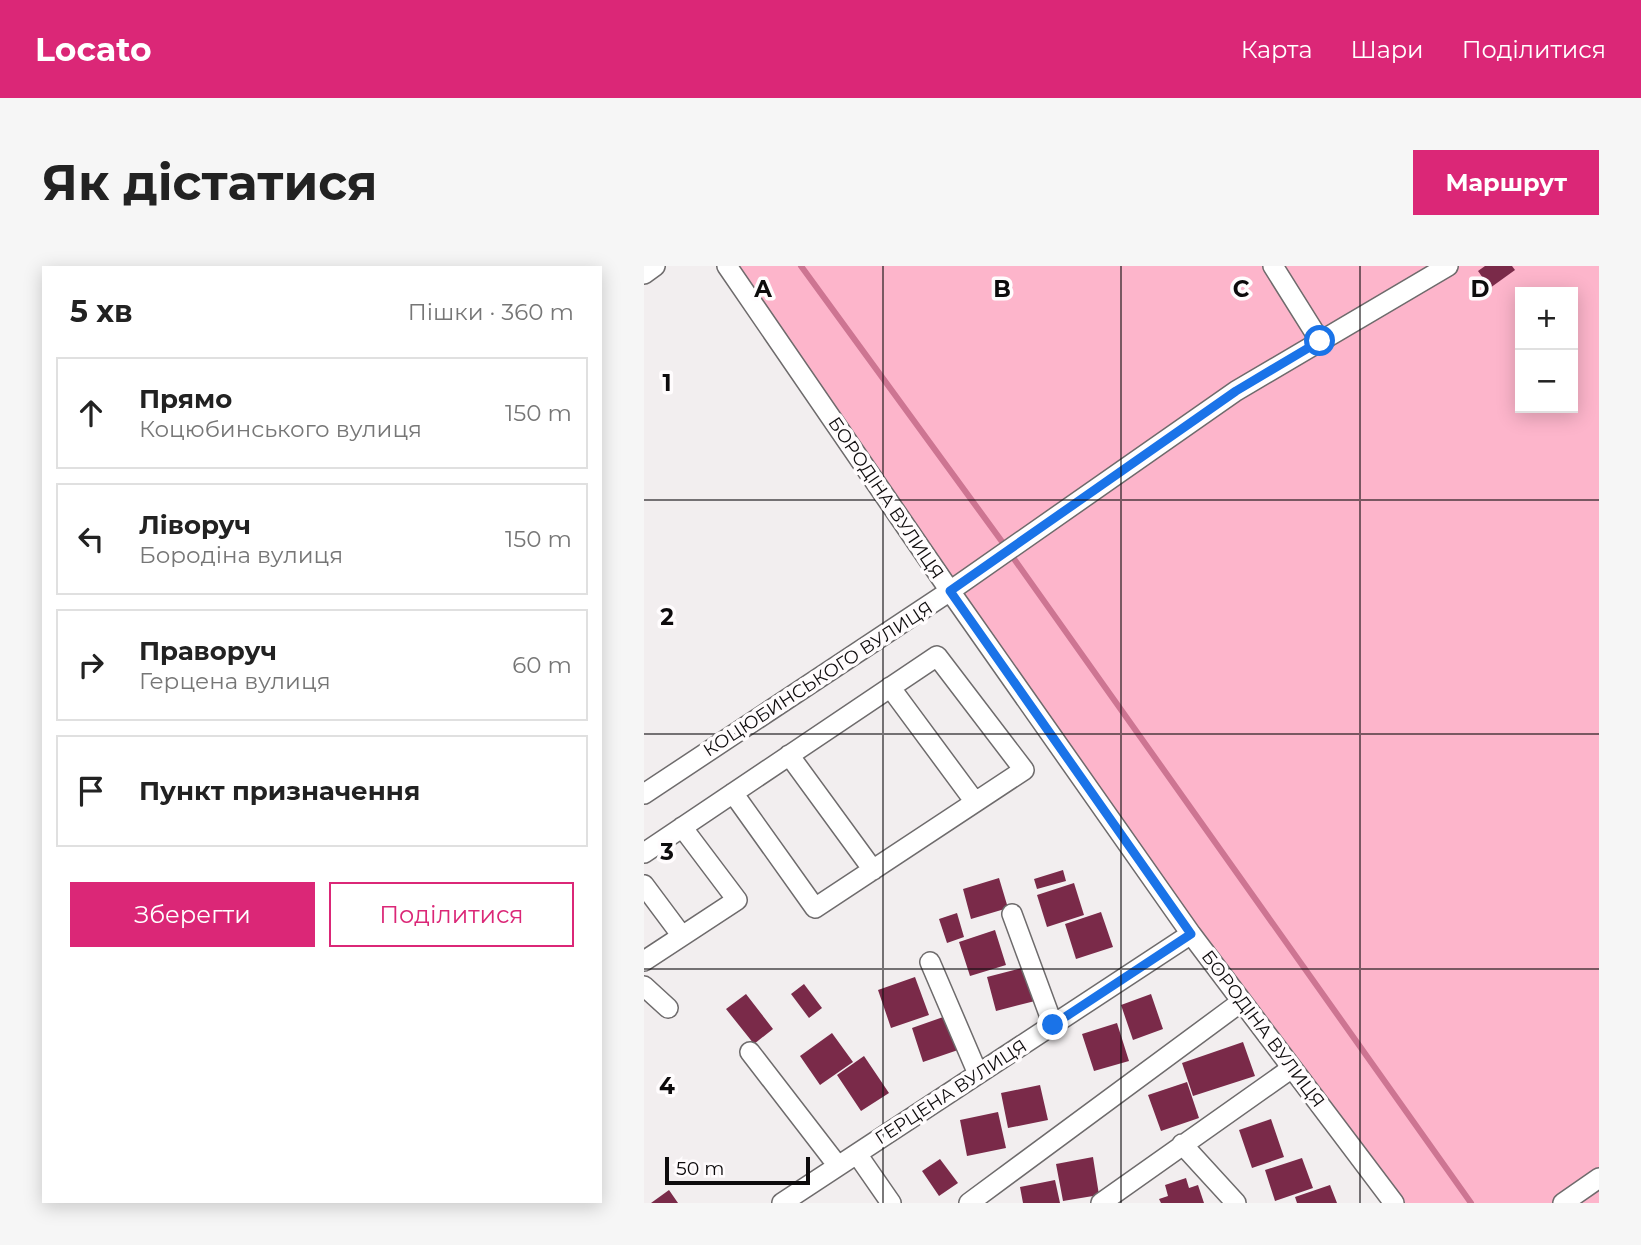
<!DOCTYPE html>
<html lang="uk">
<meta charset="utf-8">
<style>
:root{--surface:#fff;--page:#f6f6f6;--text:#222;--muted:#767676;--line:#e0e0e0;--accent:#db2777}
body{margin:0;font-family:Montserrat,sans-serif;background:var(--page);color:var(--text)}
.controls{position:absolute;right:21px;top:21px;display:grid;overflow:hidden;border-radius:0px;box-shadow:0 4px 18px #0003}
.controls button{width:63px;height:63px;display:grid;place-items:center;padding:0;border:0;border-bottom:2px solid var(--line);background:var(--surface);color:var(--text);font:35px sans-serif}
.scale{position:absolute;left:21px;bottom:18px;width:145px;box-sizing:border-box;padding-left:7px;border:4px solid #0d0b0c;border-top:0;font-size:19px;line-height:24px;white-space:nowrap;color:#0d0b0c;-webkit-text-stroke:5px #fffcfd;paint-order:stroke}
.stop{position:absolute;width:21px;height:21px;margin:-16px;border:5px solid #1a73e8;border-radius:50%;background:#fff}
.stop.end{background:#1a73e8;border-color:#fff;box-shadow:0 2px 7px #0008}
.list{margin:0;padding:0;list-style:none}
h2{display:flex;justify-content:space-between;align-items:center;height:91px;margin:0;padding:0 28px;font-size:30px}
h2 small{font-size:23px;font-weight:400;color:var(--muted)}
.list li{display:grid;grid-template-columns:46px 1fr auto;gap:21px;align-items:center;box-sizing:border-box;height:112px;margin:0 14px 14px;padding:0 14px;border:2px solid var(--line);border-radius:0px}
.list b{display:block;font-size:26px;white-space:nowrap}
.list p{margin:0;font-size:23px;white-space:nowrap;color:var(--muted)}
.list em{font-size:23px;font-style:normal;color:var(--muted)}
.actions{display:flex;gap:14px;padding:21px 28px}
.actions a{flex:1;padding:16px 0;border:2px solid var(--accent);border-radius:0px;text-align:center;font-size:24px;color:var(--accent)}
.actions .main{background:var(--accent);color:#fff}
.icon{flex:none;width:38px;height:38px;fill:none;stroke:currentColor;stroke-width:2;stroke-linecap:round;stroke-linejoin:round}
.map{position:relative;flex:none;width:955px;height:937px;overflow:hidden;border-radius:0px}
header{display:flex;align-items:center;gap:42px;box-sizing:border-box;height:98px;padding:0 35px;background:var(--accent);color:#fff}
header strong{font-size:33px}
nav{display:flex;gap:38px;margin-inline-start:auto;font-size:24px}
.intro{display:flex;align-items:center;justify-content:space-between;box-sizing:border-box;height:168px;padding:0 42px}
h1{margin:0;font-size:49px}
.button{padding:18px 32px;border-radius:0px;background:var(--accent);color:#fff;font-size:24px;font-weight:700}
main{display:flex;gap:42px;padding:0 42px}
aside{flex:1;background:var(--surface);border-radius:0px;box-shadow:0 4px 18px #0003}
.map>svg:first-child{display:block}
.green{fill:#fdb5cb;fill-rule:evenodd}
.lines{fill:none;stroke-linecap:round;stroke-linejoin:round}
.stream{stroke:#cd7592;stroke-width:6}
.building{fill:#7a2a49}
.minor-casing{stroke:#6e6b6c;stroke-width:22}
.minor{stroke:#fff;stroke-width:19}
.route{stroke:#1a73e8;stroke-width:9}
.grid{fill:none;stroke:#0d0b0c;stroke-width:2;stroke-opacity:0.55}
.labels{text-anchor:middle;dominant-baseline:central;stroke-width:7;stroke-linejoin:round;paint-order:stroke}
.street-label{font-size:18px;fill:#0d0b0c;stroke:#fffcfd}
.grid-label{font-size:23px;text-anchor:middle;font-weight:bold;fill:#0d0b0c;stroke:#fffcfd;stroke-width:7;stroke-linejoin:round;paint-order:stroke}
</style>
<header>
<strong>Locato</strong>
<nav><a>Карта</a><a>Шари</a><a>Поділитися</a></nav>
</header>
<div class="intro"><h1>Як дістатися</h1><a class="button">Маршрут</a></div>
<main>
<aside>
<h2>5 хв<small>Пішки · 360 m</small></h2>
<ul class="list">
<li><svg class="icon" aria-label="ahead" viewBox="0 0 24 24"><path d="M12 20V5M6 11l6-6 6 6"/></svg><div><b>Прямо</b><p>Коцюбинського вулиця</p></div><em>150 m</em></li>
<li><svg class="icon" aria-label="left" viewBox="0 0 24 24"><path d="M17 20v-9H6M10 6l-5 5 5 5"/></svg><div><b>Ліворуч</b><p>Бородіна вулиця</p></div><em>150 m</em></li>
<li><svg class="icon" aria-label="right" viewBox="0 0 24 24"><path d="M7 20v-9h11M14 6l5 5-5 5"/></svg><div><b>Праворуч</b><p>Герцена вулиця</p></div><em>60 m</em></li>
<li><svg class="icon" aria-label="arrive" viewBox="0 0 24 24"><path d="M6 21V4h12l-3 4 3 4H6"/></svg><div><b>Пункт призначення</b></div></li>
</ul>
<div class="actions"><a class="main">Зберегти</a><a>Поділитися</a></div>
</aside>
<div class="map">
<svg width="955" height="937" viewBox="0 0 955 937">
<rect width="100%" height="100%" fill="#f2eeef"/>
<path class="green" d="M 83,0 L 955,0 L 955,937 L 751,937 L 547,668 ZM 876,26 L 929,26 L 929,142 L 876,142 Z"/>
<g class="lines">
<path class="stream" d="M 157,0 L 359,277
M 368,290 L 827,937"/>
</g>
<path class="building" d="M 841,0 L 868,0 L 871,4 L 846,22 L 834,5 Z
M 419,604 L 422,615 L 393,623 L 390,613 Z
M 355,612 L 364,642 L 327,653 L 319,623 Z
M 430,617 L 440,649 L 403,661 L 393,629 Z
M 457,646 L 469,681 L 432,693 L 421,658 Z
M 313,647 L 320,671 L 303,677 L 295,653 Z
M 351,664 L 362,699 L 326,710 L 315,676 Z
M 382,701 L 391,735 L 352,745 L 343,711 Z
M 271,711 L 285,749 L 247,762 L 234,724 Z
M 160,718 L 178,742 L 165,752 L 147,728 Z
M 102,728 L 129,763 L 110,778 L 82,743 Z
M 507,728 L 519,763 L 489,774 L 477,739 Z
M 302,750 L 314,784 L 279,796 L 268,762 Z
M 473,757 L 485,795 L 450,805 L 438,768 Z
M 188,767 L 209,796 L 176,819 L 156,790 Z
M 599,776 L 611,810 L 549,830 L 538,797 Z
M 220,790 L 245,827 L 217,845 L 193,809 Z
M 543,816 L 555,852 L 517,865 L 504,829 Z
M 396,819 L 404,854 L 364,862 L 357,827 Z
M 354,846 L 362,882 L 323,890 L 316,854 Z
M 627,853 L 640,891 L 608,902 L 595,864 Z
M 449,891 L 455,929 L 419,935 L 412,898 Z
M 658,892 L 669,922 L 631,935 L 621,904 Z
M 296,893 L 314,917 L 295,930 L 278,905 Z
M 542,912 L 545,922 L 554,919 L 560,937 L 517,937 L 515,933 L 524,930 L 521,919 Z
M 411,914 L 416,937 L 379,937 L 376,921 Z
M 686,919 L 693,937 L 653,937 L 651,931 Z
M 25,924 L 34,937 L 7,937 Z"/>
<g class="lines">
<defs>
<path id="minor" d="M 83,0 L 306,325 L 547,668 L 750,937
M 629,0 L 676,75
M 0,8 L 11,0
M 246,421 L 331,536
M 145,489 L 229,604
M 0,528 L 306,325 L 592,125 L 804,0
M 0,587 L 293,390 L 380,504 L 171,642 L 89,527
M 0,619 L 38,670
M 368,648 L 409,759
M 0,695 L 93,634 L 38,561
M 286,696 L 334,808
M 0,720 L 24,742
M 106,786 L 194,900
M 538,878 L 592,937
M 213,888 L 247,937
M 138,937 L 547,668
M 325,937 L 597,736
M 457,937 L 648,802
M 919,937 L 955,912"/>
</defs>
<use href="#minor" class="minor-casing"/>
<use href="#minor" class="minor"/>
</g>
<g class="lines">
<path class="route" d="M 409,759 L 547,668 L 306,325 L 592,125 L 676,75"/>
</g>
<path class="grid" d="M 239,0 L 239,937M 477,0 L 477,937M 716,0 L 716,937M 0,234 L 955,234M 0,468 L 955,468M 0,703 L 955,703"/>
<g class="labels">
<g class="street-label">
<text transform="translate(242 232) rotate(56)">БОРОДІНА ВУЛИЦЯ</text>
<text transform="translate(174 413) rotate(-33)">КОЦЮБИНСЬКОГО ВУЛИЦЯ</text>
<text transform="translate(619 763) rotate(53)">БОРОДІНА ВУЛИЦЯ</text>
<text transform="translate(307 826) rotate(-33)">ГЕРЦЕНА ВУЛИЦЯ</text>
</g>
</g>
<g class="grid-label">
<text x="119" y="31">A</text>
<text x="358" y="31">B</text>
<text x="597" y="31">C</text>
<text x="836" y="31">D</text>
<text x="23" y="125">1</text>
<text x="23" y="359">2</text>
<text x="23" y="594">3</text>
<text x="23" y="828">4</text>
</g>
</svg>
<div class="controls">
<button>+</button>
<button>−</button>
</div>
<div class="scale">50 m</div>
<div class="stop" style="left:676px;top:75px"></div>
<div class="stop end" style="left:409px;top:759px"></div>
</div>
</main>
